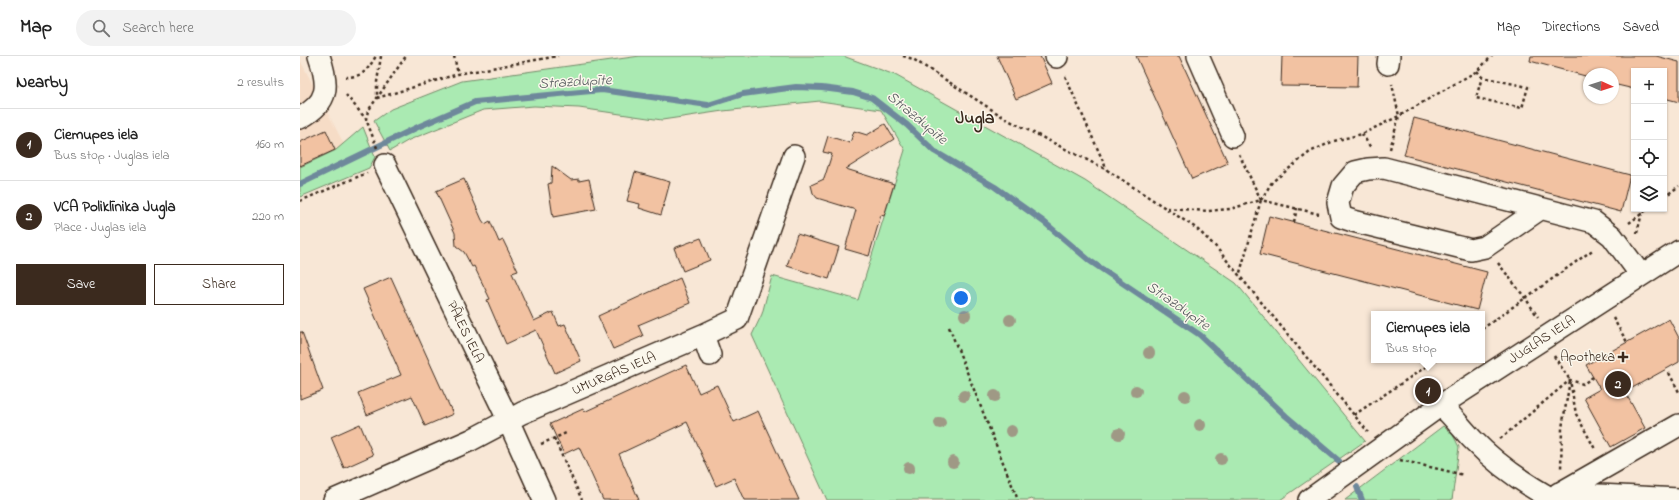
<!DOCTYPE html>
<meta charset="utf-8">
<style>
:root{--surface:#fff;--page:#f2f2f2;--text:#222;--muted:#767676;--line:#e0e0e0;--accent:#3b2a1e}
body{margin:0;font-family:"Indie Flower",sans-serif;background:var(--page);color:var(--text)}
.controls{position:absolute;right:12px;top:12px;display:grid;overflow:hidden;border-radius:0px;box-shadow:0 1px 3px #0004}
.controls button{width:36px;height:36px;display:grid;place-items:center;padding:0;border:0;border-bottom:1px solid var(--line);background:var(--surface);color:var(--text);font:20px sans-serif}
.compass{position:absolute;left:1283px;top:12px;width:36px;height:36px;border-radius:50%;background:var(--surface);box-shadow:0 1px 3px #0004;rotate:93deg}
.you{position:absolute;left:661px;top:242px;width:14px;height:14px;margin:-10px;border:3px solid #fff;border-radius:50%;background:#1a73e8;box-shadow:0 0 0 6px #1a73e833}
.badge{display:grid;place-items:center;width:26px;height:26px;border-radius:50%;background:var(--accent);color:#fff;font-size:13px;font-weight:700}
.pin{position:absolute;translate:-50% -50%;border:2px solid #fff;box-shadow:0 1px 4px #0006}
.popup{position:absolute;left:1071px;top:255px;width:114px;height:52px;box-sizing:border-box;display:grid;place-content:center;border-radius:0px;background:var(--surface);filter:drop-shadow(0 1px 3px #0005);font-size:13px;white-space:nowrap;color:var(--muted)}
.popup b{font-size:15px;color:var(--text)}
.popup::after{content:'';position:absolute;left:50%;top:100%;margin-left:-8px;border:8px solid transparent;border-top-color:var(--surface)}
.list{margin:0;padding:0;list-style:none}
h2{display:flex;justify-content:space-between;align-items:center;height:52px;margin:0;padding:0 16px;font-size:17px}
h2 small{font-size:13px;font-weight:400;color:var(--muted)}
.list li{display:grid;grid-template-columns:26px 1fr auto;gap:12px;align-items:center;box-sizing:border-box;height:72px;padding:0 16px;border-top:1px solid var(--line)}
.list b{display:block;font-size:15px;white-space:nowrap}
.list p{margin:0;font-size:13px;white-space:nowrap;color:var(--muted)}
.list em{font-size:13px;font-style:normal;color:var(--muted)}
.actions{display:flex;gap:8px;padding:12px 16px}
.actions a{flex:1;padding:9px 0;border:1px solid var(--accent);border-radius:0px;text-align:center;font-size:14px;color:var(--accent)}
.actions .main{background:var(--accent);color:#fff}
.icon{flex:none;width:22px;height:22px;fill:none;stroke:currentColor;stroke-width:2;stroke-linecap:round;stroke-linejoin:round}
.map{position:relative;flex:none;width:1379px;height:444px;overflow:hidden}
header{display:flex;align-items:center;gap:24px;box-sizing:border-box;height:56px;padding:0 20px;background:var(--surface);border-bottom:1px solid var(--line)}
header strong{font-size:19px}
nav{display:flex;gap:22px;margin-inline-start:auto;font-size:14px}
.search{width:280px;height:36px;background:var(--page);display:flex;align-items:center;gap:10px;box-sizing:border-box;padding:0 14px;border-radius:22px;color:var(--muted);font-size:15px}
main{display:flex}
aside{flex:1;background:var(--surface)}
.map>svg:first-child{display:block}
.built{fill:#f6dcc6}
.green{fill:#aaeab2;stroke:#728a68}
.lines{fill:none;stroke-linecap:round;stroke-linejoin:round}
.stream{stroke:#6e889b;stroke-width:6}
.building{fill:#f2c2a2;stroke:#3b2a1e}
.minor-casing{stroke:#3b2a1e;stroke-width:24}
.path{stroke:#3b2a1e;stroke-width:2.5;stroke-dasharray:3 3;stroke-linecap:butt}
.minor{stroke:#fbf7ec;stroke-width:21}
.tree{fill:#9f9985}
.poi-dot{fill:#3b2a1e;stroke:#fbf7ec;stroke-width:1.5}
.labels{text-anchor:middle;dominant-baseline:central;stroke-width:3;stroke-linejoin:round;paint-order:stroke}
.street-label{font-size:14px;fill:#3b2a1e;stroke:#fbf7ec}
.poi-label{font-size:14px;fill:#3b2a1e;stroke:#fbf7ec;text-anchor:end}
.water-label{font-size:15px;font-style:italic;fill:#54595c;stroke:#fbf7ec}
.district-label{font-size:18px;font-weight:bold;fill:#3b2a1e;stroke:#fbf7ec}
</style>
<header>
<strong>Map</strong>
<div class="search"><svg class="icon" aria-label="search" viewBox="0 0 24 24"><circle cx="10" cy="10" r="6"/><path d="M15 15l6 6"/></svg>Search here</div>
<nav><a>Map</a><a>Directions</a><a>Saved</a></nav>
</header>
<main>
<aside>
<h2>Nearby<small>2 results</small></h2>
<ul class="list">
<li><span class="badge">1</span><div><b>Ciemupes iela</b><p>Bus stop · Juglas iela</p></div><em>160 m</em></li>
<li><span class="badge">2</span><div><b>VCA Poliklīnika Jugla</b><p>Place · Juglas iela</p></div><em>220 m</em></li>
</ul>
<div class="actions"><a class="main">Save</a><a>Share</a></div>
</aside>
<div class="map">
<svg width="1379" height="444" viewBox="0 0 1379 444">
<rect width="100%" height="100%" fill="#f8e7d6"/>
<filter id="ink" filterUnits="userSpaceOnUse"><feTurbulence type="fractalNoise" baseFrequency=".025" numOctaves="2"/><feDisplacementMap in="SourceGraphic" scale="8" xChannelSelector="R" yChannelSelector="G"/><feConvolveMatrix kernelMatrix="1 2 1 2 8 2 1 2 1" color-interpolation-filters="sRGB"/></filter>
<g filter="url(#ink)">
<path class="built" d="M 0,4 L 45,90 L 0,111 Z"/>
<path class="green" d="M 340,0 L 543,0 L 595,19 L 785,125 L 936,227 L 1065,385 L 980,444 L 733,444 L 732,443 L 729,444 L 527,444 L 452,279 L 462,258 L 472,220 L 558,244 L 605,94 L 581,54 L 520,45 L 423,55 L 362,64 L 279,52 L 234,50 L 183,54 L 109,84 L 90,95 L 74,65 L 91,53 L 162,25 Z
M 63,71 L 75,101 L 69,112 L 0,141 L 0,111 L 36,94 Z
M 1143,370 L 1153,379 L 1159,391 L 1152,444 L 1045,444 Z"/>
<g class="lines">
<path class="stream" d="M 0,128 L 120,70 L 175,46 L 302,34 L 408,49 L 443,38 L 496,31 L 522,32 L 553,36 L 572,42 L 607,69 L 634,95 L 695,131 L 744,166 L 790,205 L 900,279 L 986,360 L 1039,405
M 1057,431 L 1062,444"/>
</g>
<path class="building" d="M 697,0 L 740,0 L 752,27 L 716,43 Z
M 836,0 L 879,0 L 928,107 L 892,123 Z
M 982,0 L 1058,0 L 1057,31 L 981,30 Z
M 1231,0 L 1356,0 L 1379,6 L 1379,46 L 1364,42 L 1364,15 L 1334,15 L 1334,33 L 1313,28 L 1313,18 L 1289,18 L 1289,21 L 1230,5 Z
M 1114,62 L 1330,119 L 1321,156 L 1104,99 Z
M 585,68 L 594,83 L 546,113 L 594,128 L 584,160 L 581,159 L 569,200 L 545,193 L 556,154 L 517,142 L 513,137 L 511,129 L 524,123 L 532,98 L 523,96 L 528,80 L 550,87 L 554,75 L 567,79 Z
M 26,74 L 35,94 L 0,110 L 0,86 Z
M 252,110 L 271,124 L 279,123 L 279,125 L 289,123 L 296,153 L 253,161 L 248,128 L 251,127 Z
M 335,116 L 370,126 L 361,159 L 339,152 L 340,148 L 327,145 Z
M 164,123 L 182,164 L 185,168 L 190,165 L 199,186 L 203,184 L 218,215 L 212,217 L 234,265 L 253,256 L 259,270 L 265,268 L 281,305 L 255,317 L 236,274 L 206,288 L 187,244 L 190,243 L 174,210 L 172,211 L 164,196 L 156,190 L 155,177 L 136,135 Z
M 969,160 L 1187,216 L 1177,254 L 960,198 Z
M 497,178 L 539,191 L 529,223 L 487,210 Z
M 401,182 L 410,204 L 383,215 L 374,192 Z
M 91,221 L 153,358 L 125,370 L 112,340 L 67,359 L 58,337 L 101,319 L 63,233 Z
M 380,222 L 390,247 L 338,269 L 343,280 L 313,293 L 298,260 Z
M 1369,263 L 1379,282 L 1379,306 L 1325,336 L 1345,372 L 1311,391 L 1284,342 L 1300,333 L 1286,309 Z
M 0,276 L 2,276 L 23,334 L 0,343 Z
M 386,309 L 399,337 L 417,329 L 434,366 L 458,355 L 499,444 L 444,444 L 434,422 L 416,430 L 387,366 L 319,398 L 339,444 L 303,444 L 279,391 L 264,398 L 250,368 L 283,353 L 284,356 Z
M 60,368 L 73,399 L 44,412 L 31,381 Z"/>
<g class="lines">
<defs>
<path id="minor" d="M 756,0 L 757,1
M 898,0 L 933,80
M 1088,8 L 1089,0
M 0,62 C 30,46 29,29 19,0
M 85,109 L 203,353 L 244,444
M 1240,153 L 1185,191 L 1171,194 L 1053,165 L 1041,161 L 1038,147 L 1043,130 L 1055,116 L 1068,113 L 1084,112 L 1294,166 L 1312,180 L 1341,219
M 403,279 L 410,299
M 1141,349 C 1152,360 1162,372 1172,383 C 1195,407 1225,428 1254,444
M 1259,437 L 1379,443
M 1260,437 L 1379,369
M 34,444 L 171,384 L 222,357 L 403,279 L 437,263 L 494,100
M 1009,444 L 1141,349 L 1379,195"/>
</defs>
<use href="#minor" class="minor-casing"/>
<path class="path" d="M 81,0 L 77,26 L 77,42 L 158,18 L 258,0
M 154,0 L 158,18
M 603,0 L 613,3 L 708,64 L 807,114 L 896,172 L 915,190 L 1068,376
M 1177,15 L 1182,21 L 1228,31 L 1222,52 L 1176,42 L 1182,21
M 765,20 L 807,114
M 45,21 C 63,21 67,15 76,0
M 46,39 L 66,63
M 1062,78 L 1071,92
M 77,92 L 66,63 L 68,55 L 106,0
M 1090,93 L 1099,60 L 1092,28
M 939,98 L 961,144 L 1019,158
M 1364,141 L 1379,130
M 961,144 L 972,126 L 1010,96 L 1034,85 L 1062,78 L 1099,60 L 1177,15 L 1192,0
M 0,145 L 67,117
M 867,152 L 908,155 L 930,153 L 961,144 L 939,220
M 994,166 L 997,152
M 1329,167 L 1348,153
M 1337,177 L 1342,157
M 1198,207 L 1226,243 L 1238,261
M 1313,262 L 1327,286
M 649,271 L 718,444
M 1182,273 L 1294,193
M 1254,300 L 1270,324 L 1262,372 L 1261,413
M 1369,317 L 1379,336
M 1293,321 L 1283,328 L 1270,324 L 1276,358 L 1295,393
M 1054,359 L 1136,304
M 254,382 L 282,444
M 1200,383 L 1270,324
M 241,388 L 266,377
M 1100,404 L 1164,419"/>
<use href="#minor" class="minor"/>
</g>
<g class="tree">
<circle cx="665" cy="259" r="6"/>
<circle cx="710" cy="264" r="6"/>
<circle cx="849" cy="297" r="6"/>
<circle cx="836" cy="335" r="6"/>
<circle cx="664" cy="340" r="6"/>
<circle cx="695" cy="340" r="6"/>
<circle cx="885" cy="340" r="6"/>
<circle cx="640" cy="367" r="6"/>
<circle cx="900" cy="369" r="6"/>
<circle cx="711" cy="375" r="6"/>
<circle cx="819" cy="378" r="6"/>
<circle cx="921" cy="403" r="6"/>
<circle cx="653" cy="406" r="6"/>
<circle cx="609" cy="412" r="6"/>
</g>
</g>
<path class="poi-dot" d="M1321 295h4v4h4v4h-4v4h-4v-4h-4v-4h4z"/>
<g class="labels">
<g class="street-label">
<text transform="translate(165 276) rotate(64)">PĀLES IELA</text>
<text transform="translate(1242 284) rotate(-33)">JUGLAS IELA</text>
<text transform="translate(314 318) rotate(-23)">UMURGAS IELA</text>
</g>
<g class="poi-label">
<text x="1315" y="301">Apotheka</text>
</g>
<g class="water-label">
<text transform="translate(275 26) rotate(-3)">Strazdupīte</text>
<text transform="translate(617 62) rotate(40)">Strazdupīte</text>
<text transform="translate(878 250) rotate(35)">Strazdupīte</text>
</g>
<g class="district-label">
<text x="675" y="63">Jugla</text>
</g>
</g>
</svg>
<div class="controls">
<button>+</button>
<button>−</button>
<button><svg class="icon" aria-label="locate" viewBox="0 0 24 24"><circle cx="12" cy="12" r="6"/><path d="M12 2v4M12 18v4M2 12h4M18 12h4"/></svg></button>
<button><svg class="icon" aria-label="layers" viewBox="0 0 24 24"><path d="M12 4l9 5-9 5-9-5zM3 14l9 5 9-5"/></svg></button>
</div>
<svg class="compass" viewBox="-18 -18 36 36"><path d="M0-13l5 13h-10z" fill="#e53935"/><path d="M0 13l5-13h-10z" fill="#767676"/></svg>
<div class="you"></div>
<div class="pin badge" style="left:1128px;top:335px">1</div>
<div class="popup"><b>Ciemupes iela</b>Bus stop</div>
<div class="pin badge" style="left:1318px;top:328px">2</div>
</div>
</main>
